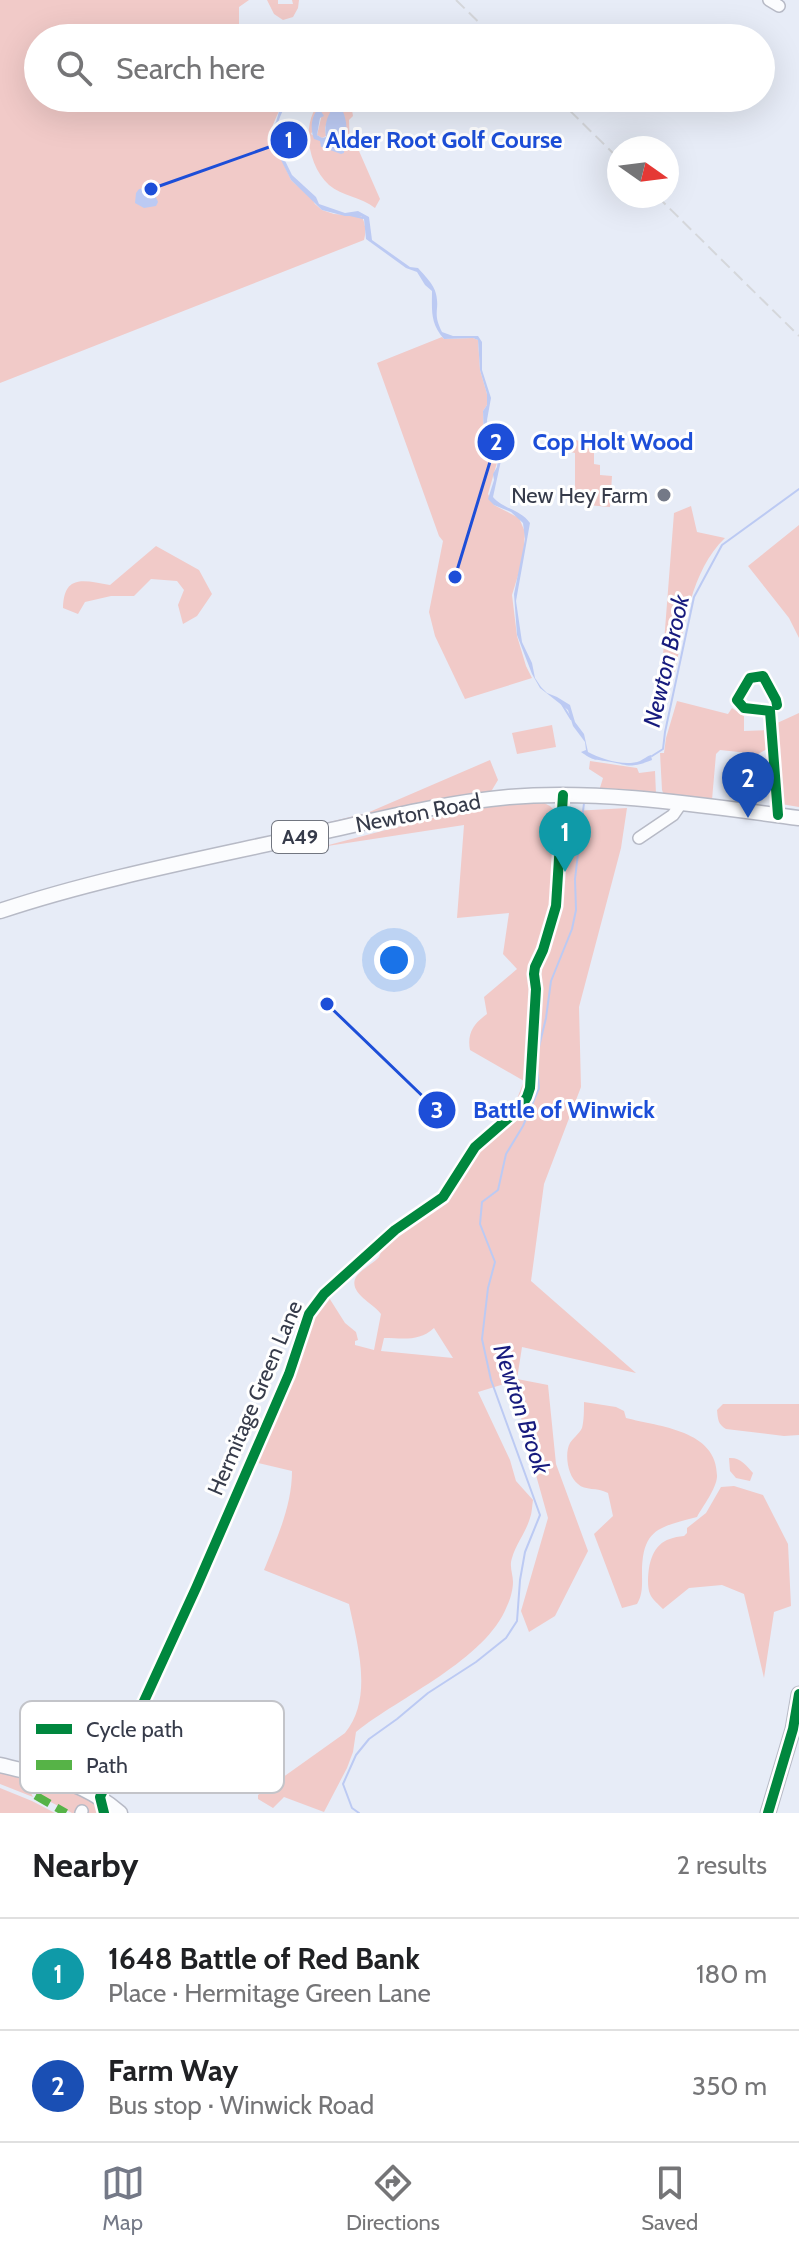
<!DOCTYPE html>
<meta charset="utf-8">
<style>
:root{--surface:#fff;--page:#f6f6f6;--text:#202124;--muted:#757577;--line:#e0e0e0;--accent:#747987}
body{margin:0;font-family:Cabin,sans-serif;background:var(--page);color:var(--text)}
.compass{position:absolute;left:607px;top:136px;width:72px;height:72px;border-radius:50%;background:var(--surface);box-shadow:0 8px 32px #0002;rotate:104deg}
.you{position:absolute;left:394px;top:960px;width:28px;height:28px;margin:-20px;border:6px solid #fff;border-radius:50%;background:#1a73e8;box-shadow:0 0 0 12px #1a73e833}
.badge{display:grid;place-items:center;width:52px;height:52px;border-radius:50%;background:var(--accent);color:#fff;font-size:26px;font-weight:700}
.pin{position:absolute;translate:-50% -66px;filter:drop-shadow(0 2px 4px #0008)}
.pin::after{content:'';position:absolute;top:42px;width:28px;height:24px;background:inherit;clip-path:polygon(0 0,100% 0,50% 100%)}
.list{margin:0;padding:0;list-style:none}
h2{display:flex;justify-content:space-between;align-items:center;height:104px;margin:0;padding:0 32px;font-size:34px}
h2 small{font-size:26px;font-weight:400;color:var(--muted)}
.list li{display:grid;grid-template-columns:52px 1fr auto;gap:24px;align-items:center;box-sizing:border-box;height:112px;padding:0 32px;border-top:2px solid var(--line)}
.list b{display:block;font-size:30px;white-space:nowrap}
.list p{margin:0;font-size:26px;white-space:nowrap;color:var(--muted)}
.list em{font-size:26px;font-style:normal;color:var(--muted)}
.icon{flex:none;width:44px;height:44px;fill:none;stroke:currentColor;stroke-width:2;stroke-linecap:round;stroke-linejoin:round}
.map{position:relative;flex:none;width:799px;height:1813px;overflow:hidden}
.search{position:absolute;background:var(--surface);box-shadow:0 8px 32px #0002;left:24px;right:24px;top:24px;height:88px;display:flex;align-items:center;gap:20px;box-sizing:border-box;padding:0 28px;border-radius:44px;color:var(--muted);font-size:30px}
.sheet{height:328px;background:var(--surface)}
nav{display:flex;justify-content:space-around;align-items:center;box-sizing:border-box;height:112px;border-top:2px solid var(--line);background:var(--surface);font-size:22px;color:var(--muted)}
nav a{display:grid;justify-items:center;gap:4px}
nav .on{color:var(--accent)}
.map>svg:first-child{display:block}
.green{fill:#f1cac8;fill-rule:evenodd}
.water{fill:#bccaf3}
.lines{fill:none;stroke-linecap:round;stroke-linejoin:round}
.stream{stroke:#bccaf3;stroke-width:2}
.minor-casing{stroke:#b7bac6;stroke-width:14}
.major-casing{stroke:#b7bac6;stroke-width:17}
.minor{stroke:#fbfcfe;stroke-width:11}
.major{stroke:#fbfcfe;stroke-width:14}
.rail{stroke:#d5d7db;stroke-width:2;stroke-dasharray:12 6;stroke-linecap:butt}
.quiet{stroke:#56b347;stroke-width:8;stroke-dasharray:16 8;stroke-linecap:butt}
.cycleway-casing{stroke:#fff;stroke-width:15}
.cycleway{stroke:#00873e;stroke-width:10}
.poi-dot{fill:#747987;stroke:#fff;stroke-width:3}
.labels{text-anchor:middle;dominant-baseline:central;stroke-width:6;stroke-linejoin:round;paint-order:stroke}
.shield{fill:#fff;stroke:#727680;stroke-width:2}
.shield-label{font-size:20px;font-weight:bold;fill:#363b4a}
.poi-label{font-size:22px;fill:#363b4a;stroke:#fff;text-anchor:end}
.street-label{font-size:22px;fill:#363b4a;stroke:#fff}
.water-label{font-size:24px;font-style:italic;fill:#171b7e;stroke:#fff}
.key{fill:#fff;stroke:#c3c4c9;stroke-width:2}
.key-label{font-size:22px;fill:#363b4a}
.leader{fill:none;stroke:#1d4ed8;stroke-width:3}
.callout-dot{fill:#1d4ed8;stroke:#fff;stroke-width:3}
.mark-label{font-size:24px;text-anchor:middle;font-weight:bold;fill:#fff}
.callout-label{font-size:24px;text-anchor:middle;font-weight:bold;fill:#1d4ed8;stroke:#fff;stroke-width:6;stroke-linejoin:round;paint-order:stroke}
</style>
<div class="map">
<svg width="799" height="1813" viewBox="0 0 799 1813">
<rect width="100%" height="100%" fill="#e7ecf7"/>
<path class="green" d="M 0,0 L 249,0 L 239,7 L 239,33 L 243,38 L 38,38 L 38,98 L 286,98 C 280,108 273,123 270,134 L 291,180 L 312,199 L 315,204 L 322,210 L 334,214 L 361,216 C 366,222 366,233 364,240 L 0,383 Z
M 267,0 L 278,0 L 278,4 L 293,4 L 292,0 L 299,0 L 298,8 L 293,17 L 283,20 L 274,14 Z
M 311,27 L 316,30 L 314,38 L 272,38 L 278,33 Z
M 336,98 L 350,98 L 353,116 L 349,120 L 350,151 L 359,151 L 380,199 L 375,208 C 361,197 342,196 329,185 C 311,169 303,135 313,113 C 315,107 320,104 325,99 L 334,101 ZM 322,114 L 317,135 L 322,138 L 326,136 L 325,128 L 328,119 L 344,116 L 347,135 L 344,147 L 331,147 L 311,134 Z
M 442,337 L 444,339 L 473,338 L 478,340 L 480,370 L 487,394 L 487,405 L 483,411 L 484,443 L 498,459 L 488,494 L 494,505 L 519,518 L 525,532 L 523,559 L 512,595 L 517,636 L 526,666 L 532,678 L 465,699 L 435,636 L 429,612 L 443,541 L 439,536 L 377,363 Z
M 564,439 L 582,441 L 582,448 L 594,449 L 594,464 L 600,465 L 600,475 L 612,476 L 610,507 L 575,504 L 575,453 L 563,450 Z
M 691,506 L 697,532 L 725,538 C 691,570 684,628 675,672 L 662,668 L 674,513 Z
M 799,525 L 799,638 L 789,618 L 748,566 Z
M 156,546 L 199,570 L 212,594 L 197,616 L 183,624 L 178,605 L 184,590 L 177,581 L 151,579 L 134,596 L 111,596 L 85,602 L 78,614 L 63,608 C 64,573 85,581 110,585 Z
M 677,701 L 728,714 L 732,708 L 744,716 L 744,731 L 770,730 L 771,747 L 758,754 L 720,750 L 716,754 L 712,800 L 664,795 L 662,790 L 660,753 L 664,753 L 666,738 Z
M 799,713 L 799,807 L 781,804 L 775,724 Z
M 552,725 L 556,747 L 517,754 L 512,733 Z
M 490,760 L 498,780 L 489,795 L 318,829 L 317,825 L 367,813 Z
M 590,761 L 637,768 L 639,773 L 655,771 L 656,794 L 599,791 L 603,778 L 589,769 Z
M 544,803 L 550,806 L 556,812 L 627,808 L 621,848 L 579,1007 L 581,1087 L 544,1184 L 531,1281 L 636,1373 L 522,1347 L 517,1379 L 548,1385 L 556,1464 L 588,1551 L 555,1616 L 529,1632 L 521,1611 L 548,1518 L 522,1425 L 517,1380 L 478,1392 L 510,1460 L 516,1481 L 533,1500 C 532,1506 532,1513 530,1518 C 526,1532 516,1544 512,1558 C 509,1567 513,1574 513,1582 C 513,1590 510,1600 507,1606 C 486,1660 399,1697 356,1732 L 353,1752 L 347,1768 L 324,1812 L 284,1797 L 273,1808 L 258,1799 L 258,1795 L 345,1733 C 374,1698 357,1643 349,1604 L 264,1570 C 277,1538 292,1506 292,1471 L 254,1462 L 305,1327 L 326,1293 L 345,1323 L 356,1332 L 358,1340 L 355,1341 L 355,1345 L 374,1350 L 381,1314 C 374,1304 350,1294 355,1279 C 358,1271 373,1264 379,1257 L 381,1252 L 378,1249 L 459,1183 L 487,1136 L 509,1119 L 524,1081 L 470,1050 C 467,1034 473,1024 487,1014 L 484,997 L 517,969 L 503,954 L 509,913 L 457,918 L 464,825 L 321,847 L 481,805 ZM 434,1328 L 453,1358 L 381,1351 L 384,1338 C 403,1338 419,1342 434,1328 Z
M 584,1402 L 616,1407 L 624,1411 L 626,1418 C 660,1427 718,1430 717,1477 C 716,1489 703,1506 697,1517 C 660,1527 642,1528 642,1573 C 642,1585 643,1594 637,1604 L 622,1608 L 594,1534 L 613,1516 L 608,1493 C 597,1487 585,1491 578,1484 C 568,1477 564,1454 570,1443 C 573,1438 579,1434 582,1428 C 584,1421 584,1410 584,1402 Z
M 723,1404 L 799,1404 L 799,1435 L 784,1436 L 726,1429 C 718,1424 718,1420 717,1410 Z
M 729,1458 C 740,1457 746,1465 753,1473 L 750,1481 L 736,1478 L 730,1471 Z
M 734,1486 L 763,1495 L 788,1544 L 791,1606 L 774,1612 L 764,1678 L 744,1594 L 722,1585 L 689,1588 L 663,1609 C 659,1605 652,1599 650,1594 C 647,1587 648,1575 649,1568 C 653,1547 662,1538 684,1536 L 687,1533 L 687,1528 L 706,1513 L 721,1487 Z
M 0,1769 L 31,1779 L 30,1791 L 33,1797 L 0,1784 Z
M 35,1777 L 96,1799 L 101,1813 L 72,1813 L 37,1795 L 33,1789 Z
M 0,1788 L 32,1801 L 55,1813 L 0,1813 Z"/>
<path class="water" d="M 286,98 L 290,98 C 282,109 278,123 273,136 L 292,175 L 316,197 L 319,204 L 345,213 L 358,211 L 369,217 L 372,240 L 410,267 L 418,268 C 424,275 434,284 436,294 C 440,311 432,312 442,332 L 453,336 L 478,336 L 482,342 L 482,370 L 491,398 L 487,420 L 489,443 L 502,456 L 493,497 C 503,509 520,509 530,523 L 516,601 L 522,642 L 532,663 L 535,678 L 541,687 L 547,693 L 557,697 L 570,705 L 575,722 L 584,734 L 588,752 C 601,759 625,767 640,761 C 644,759 647,756 651,755 L 652,760 C 627,770 628,764 605,761 C 591,759 593,760 581,752 L 586,750 L 585,742 L 573,726 L 568,710 L 540,688 L 532,674 L 517,635 L 514,594 L 525,539 L 523,523 L 511,512 L 494,505 L 488,499 L 494,480 L 493,474 L 497,467 L 498,459 L 484,443 L 483,411 L 487,405 L 487,394 L 480,370 L 478,340 L 473,338 L 444,339 C 430,323 432,311 432,291 L 425,285 L 417,272 L 406,268 L 366,239 L 364,219 L 361,216 L 345,216 L 322,210 L 291,180 L 270,138 L 271,129 L 276,122 L 280,108 Z
M 334,107 L 342,109 C 350,128 345,135 344,153 L 341,154 L 330,150 L 330,147 L 321,147 L 320,141 L 314,139 C 310,129 311,116 319,108 L 324,116 L 320,118 L 317,135 L 322,138 L 326,137 C 324,126 327,115 334,107 Z
M 145,188 C 152,191 156,196 158,202 L 156,206 L 144,208 L 135,203 L 136,193 L 139,189 Z"/>
<g class="lines">
<path class="stream" d="M 350,215 L 363,218
M 560,701 L 571,719
M 652,756 L 663,749 L 665,732 L 694,597 L 722,545 L 799,489
M 537,1055 L 546,1018 L 551,981 L 572,929 L 576,910 L 575,879 L 584,803
M 359,1813 L 352,1808 L 343,1784 L 356,1755 L 369,1739 L 397,1719 L 428,1693 L 476,1662 L 506,1638 L 517,1621 L 520,1580 L 525,1552 L 540,1515 L 491,1380 L 482,1339 L 488,1288 L 495,1262 L 480,1224 L 482,1202 L 498,1190 L 506,1154 L 523,1126 L 539,1088 L 537,1065"/>
<defs>
<path id="minor" d="M 769,0 L 779,6
M 777,705 L 776,700 L 763,676 L 750,678 L 737,700 L 744,708 L 770,711 L 778,815
M 639,838 L 673,815 L 680,805
M 81,1813 L 82,1811
M 104,1813 L 100,1797 L 196,1588 L 273,1411 L 289,1374 L 309,1314 L 324,1294 L 395,1230 L 443,1197 L 475,1147 L 520,1108 L 527,1097 L 530,1088 L 536,989 L 534,974 L 535,967 L 543,950 L 556,906 L 563,795"/>
<path id="major" d="M 0,911 C 96,879 201,859 300,837 C 369,822 439,803 509,797 C 602,789 706,806 799,818
M 0,1765 C 48,1777 80,1779 120,1813
M 768,1813 L 793,1729 L 799,1694"/>
</defs>
<use href="#minor" class="minor-casing"/>
<use href="#major" class="major-casing"/>
<use href="#minor" class="minor"/>
<use href="#major" class="major"/>
<path class="rail" d="M 456,0 L 495,38
M 557,98 L 619,159
M 657,196 L 799,336"/>
<path class="quiet" d="M 32,1773 L 33,1794 L 66,1813"/>
<defs>
<path id="cycleway" d="M 777,705 L 776,700 L 763,676 L 750,678 L 737,700 L 744,708 L 770,711 L 778,815
M 104,1813 L 100,1797 L 196,1588 L 273,1411 L 289,1374 L 309,1314 L 324,1294 L 395,1230 L 443,1197 L 475,1147 L 520,1108 L 527,1097 L 530,1088 L 536,989 L 534,974 L 535,967 L 543,950 L 556,906 L 563,795
M 768,1813 L 793,1729 L 799,1694"/>
</defs>
<use href="#cycleway" class="cycleway-casing"/>
<use href="#cycleway" class="cycleway"/>
</g>
<circle class="poi-dot" cx="664" cy="495" r="8"/>
<g class="labels">
<rect class="shield" x="272" y="821" width="56" height="32" rx="6"/>
<g class="shield-label">
<text x="300" y="837">A49</text>
</g>
<g class="poi-label">
<text x="648" y="495">New Hey Farm</text>
</g>
<g class="street-label">
<text transform="translate(418 813) rotate(-11)">Newton Road</text>
<text transform="translate(255 1398) rotate(-67)">Hermitage Green Lane</text>
</g>
<g class="water-label">
<text transform="translate(666 661) rotate(-77)">Newton Brook</text>
<text transform="translate(522 1409) rotate(72)">Newton Brook</text>
</g>
</g>
<rect x="20" y="1701" width="264" height="92" rx="12" class="key"/>
<rect x="36" y="1724" width="36" height="10" fill="#00873e"/>
<rect x="36" y="1760" width="36" height="10" fill="#56b347"/>
<g class="key-label">
<text x="86" y="1737">Cycle path</text>
<text x="86" y="1773">Path</text>
</g>
<path class="leader" d="M151 189L289 140M455 577L496 442M327 1004L437 1110"/>
<g class="callout-dot">
<circle cx="151" cy="189" r="8"/>
<circle cx="455" cy="577" r="8"/>
<circle cx="327" cy="1004" r="8"/>
<circle cx="289" cy="140" r="20"/>
<circle cx="496" cy="442" r="20"/>
<circle cx="437" cy="1110" r="20"/>
</g>
<g class="mark-label">
<text x="289" y="148">1</text>
<text x="496" y="450">2</text>
<text x="437" y="1118">3</text>
</g>
<g class="callout-label">
<text x="444" y="148">Alder Root Golf Course</text>
<text x="613" y="450">Cop Holt Wood</text>
<text x="564" y="1118">Battle of Winwick</text>
</g>
</svg>
<svg class="compass" viewBox="-18 -18 36 36"><path d="M0-13l5 13h-10z" fill="#e53935"/><path d="M0 13l5-13h-10z" fill="#757577"/></svg>
<div class="you"></div>
<div class="pin badge" style="left:565px;top:872px;background:#0f9aa8">1</div>
<div class="pin badge" style="left:748px;top:818px;background:#1a4fb4">2</div>
<div class="search"><svg class="icon" aria-label="search" viewBox="0 0 24 24"><circle cx="10" cy="10" r="6"/><path d="M15 15l6 6"/></svg>Search here</div>
</div>
<section class="sheet">
<h2>Nearby<small>2 results</small></h2>
<ul class="list">
<li><span class="badge" style="background:#0f9aa8">1</span><div><b>1648 Battle of Red Bank</b><p>Place · Hermitage Green Lane</p></div><em>180 m</em></li>
<li><span class="badge" style="background:#1a4fb4">2</span><div><b>Farm Way</b><p>Bus stop · Winwick Road</p></div><em>350 m</em></li>
</ul>
</section>
<nav>
<a class="on"><svg class="icon" aria-label="map" viewBox="0 0 24 24"><path d="M3 6l6-2 6 2 6-2v14l-6 2-6-2-6 2zM9 4v14M15 6v14"/></svg>Map</a>
<a><svg class="icon" aria-label="directions" viewBox="0 0 24 24"><path d="M12 3l9 9-9 9-9-9zM9 14v-3h6M13 9l2 2-2 2"/></svg>Directions</a>
<a><svg class="icon" aria-label="saved" viewBox="0 0 24 24"><path d="M7 4h10v16l-5-4-5 4z"/></svg>Saved</a>
</nav>
